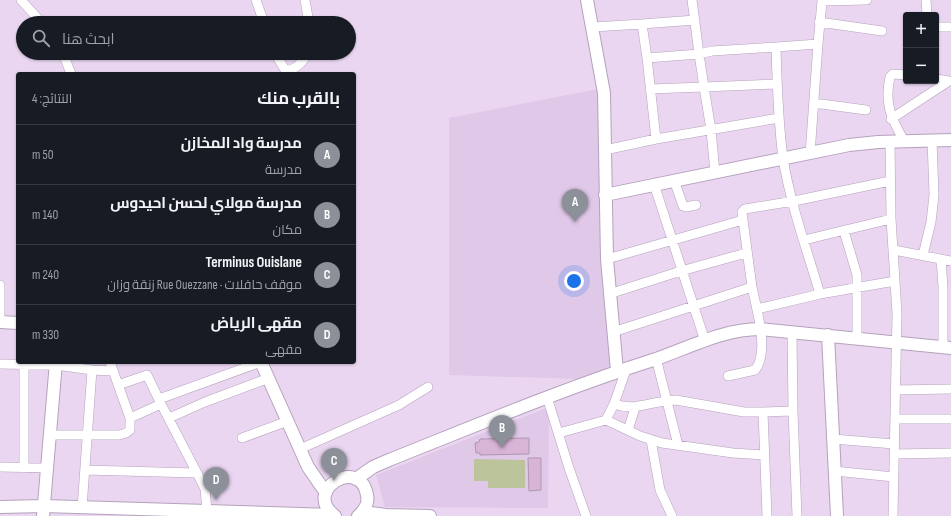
<!DOCTYPE html>
<html lang="ar">
<meta charset="utf-8">
<style>
:root{--surface:#171b24;--page:#20242c;--text:#f1f3f6;--muted:#9ea1a6;--line:#363941;--accent:#8c9099}
body{margin:0;font-family:"Sofia Sans Condensed",Cairo,sans-serif;background:var(--page);color:var(--text);direction:rtl}
.controls{position:absolute;right:12px;top:12px;display:grid;overflow:hidden;border-radius:4px;box-shadow:0 1px 3px #0004}
.controls button{width:36px;height:36px;display:grid;place-items:center;padding:0;border:0;border-bottom:1px solid var(--line);background:var(--surface);color:var(--text);font:20px sans-serif}
.you{position:absolute;left:574px;top:281px;width:14px;height:14px;margin:-10px;border:3px solid #fff;border-radius:50%;background:#1a73e8;box-shadow:0 0 0 6px #1a73e833}
.badge{display:grid;place-items:center;width:26px;height:26px;border-radius:50%;background:var(--accent);color:#fff;font-size:13px;font-weight:700}
.pin{position:absolute;translate:-50% -33px;filter:drop-shadow(0 1px 2px #0008)}
.pin::after{content:'';position:absolute;top:21px;width:14px;height:12px;background:inherit;clip-path:polygon(0 0,100% 0,50% 100%)}
.list{margin:0;padding:0;list-style:none}
h2{display:flex;justify-content:space-between;align-items:center;height:52px;margin:0;padding:0 16px;font-size:17px}
h2 small{font-size:13px;font-weight:400;color:var(--muted)}
.list li{display:grid;grid-template-columns:26px 1fr auto;gap:12px;align-items:center;box-sizing:border-box;height:60px;padding:0 16px;border-top:1px solid var(--line)}
.list b{display:block;font-size:15px;white-space:nowrap}
.list p{margin:0;font-size:13px;white-space:nowrap;color:var(--muted)}
.list em{font-size:13px;font-style:normal;color:var(--muted)}
.icon{flex:none;width:22px;height:22px;fill:none;stroke:currentColor;stroke-width:2;stroke-linecap:round;stroke-linejoin:round}
.map{position:relative;flex:none;width:951px;height:516px;overflow:hidden;direction:ltr}
.search{position:absolute;background:var(--surface);box-shadow:0 1px 3px #0004;left:16px;top:16px;width:340px;height:44px;display:flex;align-items:center;gap:10px;box-sizing:border-box;padding:0 14px;border-radius:22px;color:var(--muted);font-size:15px}
.panel{position:absolute;background:var(--surface);box-shadow:0 1px 3px #0004;left:16px;top:72px;width:340px;height:292px;border-radius:4px;direction:rtl}
.map>svg:first-child{display:block}
.built{fill:#e0c8e9}
.green{fill:#bcc49b}
.building{fill:#d8b5d7;stroke:#ae97ae}
.lines{fill:none;stroke-linecap:round;stroke-linejoin:round}
.minor-casing{stroke:#b5a2bc;stroke-width:10}
.tertiary-casing{stroke:#b5a2bc;stroke-width:14}
.minor{stroke:#fff;stroke-width:9}
.tertiary{stroke:#fff;stroke-width:12}
</style>
<div class="map">
<svg width="951" height="516" viewBox="0 0 951 516">
<rect width="100%" height="100%" fill="#ead6f1"/>
<path class="built" d="M 598,89 L 610,368 L 578,379 L 449,375 L 449,118 Z
M 549,407 L 548,508 L 385,507 L 376,475 Z"/>
<path class="green" d="M 474,459 L 525,460 L 525,488 L 488,488 L 488,481 L 474,481 Z"/>
<path class="building" d="M 529,438 L 529,454 L 480,455 L 480,453 L 476,453 L 475,443 L 479,442 L 480,439 Z
M 528,458 L 541,458 L 541,490 L 529,491 Z"/>
<g class="lines">
<defs>
<path id="minor" d="M 21,0 L 42,23
M 256,0 L 264,23
M 305,0 L 309,23
M 692,0 L 699,54 L 712,51 L 776,47 C 777,84 778,121 783,158 C 790,203 807,250 820,294
M 926,0 L 927,15
M 819,22 L 882,31
M 642,24 L 695,20
M 593,27 L 642,24 L 647,58 L 656,139 L 605,150
M 936,27 L 951,27
M 818,44 L 822,1 L 867,0
M 776,47 L 818,44 L 810,154
M 63,53 L 71,74
M 275,53 L 285,70 C 296,71 303,61 308,53
M 647,58 L 699,54 L 704,87 L 650,89
M 814,103 L 866,110
M 891,119 L 949,81 L 936,79
M 656,139 L 779,118
M 904,141 C 891,118 884,103 890,77 L 893,74 L 906,75
M 715,173 L 711,130 L 704,87 L 777,84
M 674,180 L 683,206 L 686,207 L 696,205
M 654,184 L 705,341
M 743,220 L 752,287
M 844,231 L 857,275 L 857,337
M 804,240 L 891,219
M 894,250 L 951,261
M 923,255 L 931,222 L 934,195 L 932,140
M 607,259 L 743,220 L 742,212 L 745,209 L 794,201 L 890,181
M 941,259 L 943,287 L 943,347
M 0,285 L 0,322
M 609,294 L 681,271 L 746,253
M 757,309 L 820,294 L 895,281 L 891,219 L 890,141
M 613,332 L 752,287 C 756,307 770,352 755,370 L 728,376
M 792,332 L 793,411
M 656,358 L 678,445
M 0,364 L 56,365 L 92,370
M 627,367 L 614,404 L 606,420 L 640,436 L 662,443 L 733,453 L 764,455
M 118,385 L 147,375 L 161,404
M 895,390 L 951,389
M 547,397 L 569,468 L 586,516
M 159,399 L 261,362
M 614,404 C 636,412 654,400 676,400 L 744,412 L 763,412
M 169,418 L 205,402 L 269,378
M 895,419 L 951,419
M 628,430 L 635,408
M 559,433 L 606,420
M 51,435 L 119,435 L 126,433 L 130,430 L 130,418 L 110,362
M 242,438 L 288,421
M 833,439 L 894,444
M 651,440 L 660,490 L 672,516
M 300,449 L 399,405 L 428,387
M 895,454 L 951,453
M 0,467 L 48,468
M 24,468 L 24,364
M 85,470 L 197,473 L 161,404 L 130,418
M 834,471 L 894,477
M 197,473 L 205,489 L 207,511
M 82,508 L 92,370 L 113,371
M 767,516 L 763,412 L 793,411 L 797,516
M 893,516 L 897,314 L 895,281"/>
<path id="tertiary" d="M 587,0 L 604,93 L 607,259 L 617,371
M 605,195 L 849,145 L 878,142 L 951,140
M 0,322 L 18,323
M 828,335 L 837,516
M 261,362 L 308,467 L 326,493
M 356,479 L 373,467 L 389,460 C 477,425 565,388 656,359 C 690,347 724,329 760,329 L 951,348
M 0,507 L 44,506 L 332,515
M 363,512 L 386,515 L 430,516
M 43,516 L 56,362
M 335,516 C 301,491 360,455 367,495 C 369,503 364,511 358,516"/>
</defs>
<use href="#minor" class="minor-casing"/>
<use href="#tertiary" class="tertiary-casing"/>
<use href="#minor" class="minor"/>
<use href="#tertiary" class="tertiary"/>
</g>
</svg>
<div class="controls">
<button>+</button>
<button>−</button>
</div>
<div class="you"></div>
<div class="pin badge" style="left:575px;top:222px">A</div>
<div class="pin badge" style="left:502px;top:448px">B</div>
<div class="pin badge" style="left:334px;top:481px">C</div>
<div class="pin badge" style="left:216px;top:500px">D</div>
<div class="search"><svg class="icon" aria-label="search" viewBox="0 0 24 24"><circle cx="10" cy="10" r="6"/><path d="M15 15l6 6"/></svg>ابحث هنا</div>
<section class="panel">
<h2>بالقرب منك<small>النتائج: 4</small></h2>
<ul class="list">
<li><span class="badge">A</span><div><b>مدرسة واد المخازن</b><p>مدرسة</p></div><em>50 m</em></li>
<li><span class="badge">B</span><div><b>مدرسة مولاي لحسن احيدوس</b><p>مكان</p></div><em>140 m</em></li>
<li><span class="badge">C</span><div><b>Terminus Ouislane</b><p>موقف حافلات · Rue Ouezzane زنقة وزان</p></div><em>240 m</em></li>
<li><span class="badge">D</span><div><b>مقهى الرياض</b><p>مقهى</p></div><em>330 m</em></li>
</ul>
</section>
</div>
